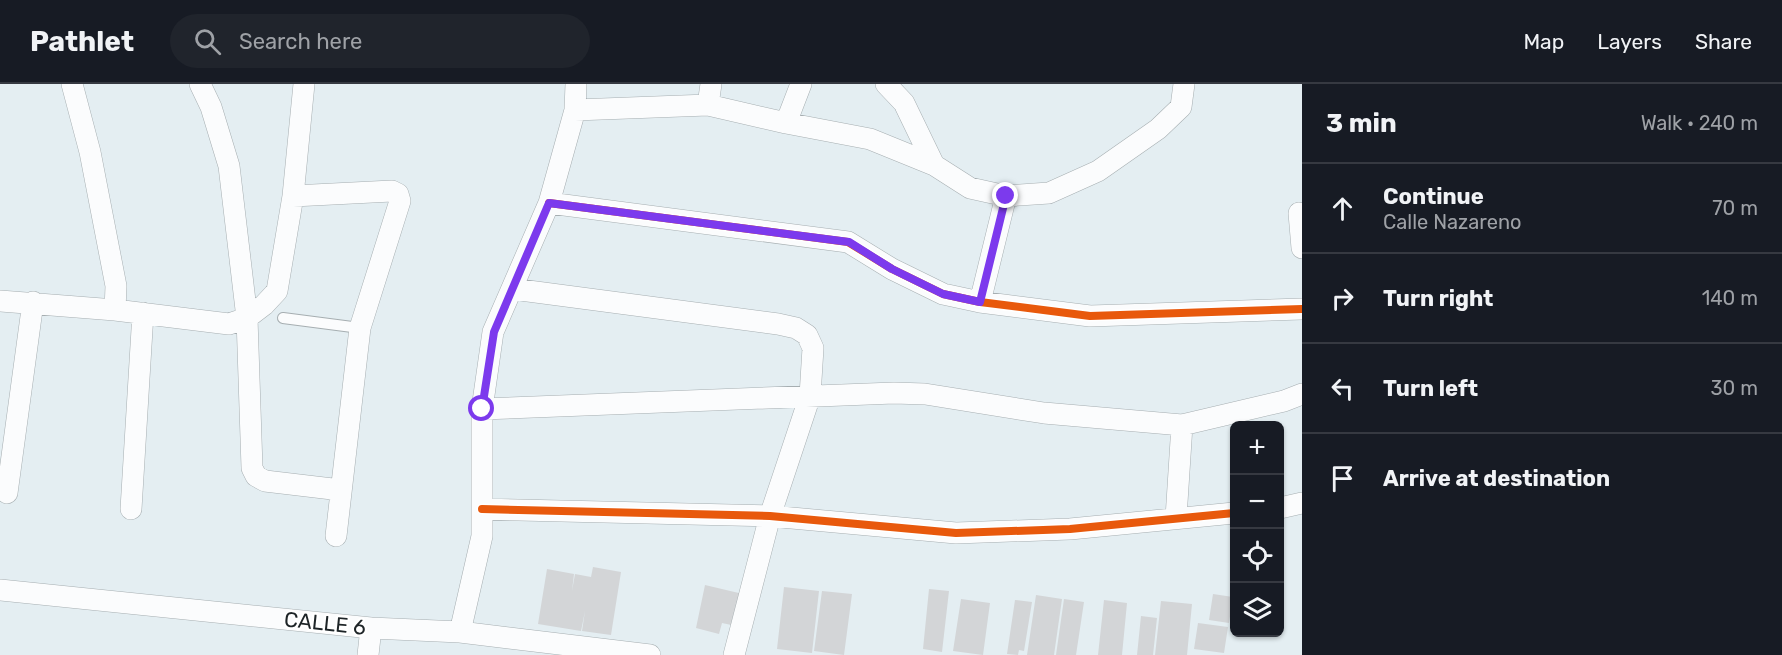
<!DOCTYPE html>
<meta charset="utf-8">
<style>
:root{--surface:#171b24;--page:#20242c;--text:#f1f3f6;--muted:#9ea1a6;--line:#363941}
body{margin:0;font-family:Rubik,sans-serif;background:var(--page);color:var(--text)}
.controls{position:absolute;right:18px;bottom:18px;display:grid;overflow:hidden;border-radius:9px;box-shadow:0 2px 4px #0004}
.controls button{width:54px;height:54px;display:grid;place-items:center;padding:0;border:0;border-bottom:2px solid var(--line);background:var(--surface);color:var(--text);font:30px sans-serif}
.stop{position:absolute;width:18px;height:18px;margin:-14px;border:4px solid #7c3aed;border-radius:50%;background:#fff}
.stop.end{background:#7c3aed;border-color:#fff;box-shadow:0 2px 6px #0008}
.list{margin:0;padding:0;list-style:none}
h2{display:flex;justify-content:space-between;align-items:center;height:78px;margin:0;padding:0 24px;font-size:26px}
h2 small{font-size:20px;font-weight:400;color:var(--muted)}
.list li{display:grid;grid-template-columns:39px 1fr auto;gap:18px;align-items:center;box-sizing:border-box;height:90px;padding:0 24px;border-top:2px solid var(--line)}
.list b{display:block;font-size:22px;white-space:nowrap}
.list p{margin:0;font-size:20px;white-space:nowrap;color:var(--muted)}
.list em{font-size:20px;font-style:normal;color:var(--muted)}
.icon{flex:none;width:33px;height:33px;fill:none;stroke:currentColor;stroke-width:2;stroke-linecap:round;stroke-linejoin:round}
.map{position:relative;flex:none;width:1302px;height:571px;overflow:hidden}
header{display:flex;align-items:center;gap:36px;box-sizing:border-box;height:84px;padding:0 30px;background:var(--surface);border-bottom:2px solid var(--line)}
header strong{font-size:28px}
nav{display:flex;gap:33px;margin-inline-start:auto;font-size:21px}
.search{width:420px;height:54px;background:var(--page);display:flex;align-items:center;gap:15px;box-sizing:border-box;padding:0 21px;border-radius:33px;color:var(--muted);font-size:22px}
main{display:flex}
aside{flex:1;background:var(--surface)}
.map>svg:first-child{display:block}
.building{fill:#d3d5d7}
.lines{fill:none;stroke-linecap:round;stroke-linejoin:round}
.lane-casing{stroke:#a6aeb1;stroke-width:12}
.street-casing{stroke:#a6aeb1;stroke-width:22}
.lane{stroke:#fbfcfd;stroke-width:10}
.street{stroke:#fbfcfd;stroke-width:21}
.cycleway-casing{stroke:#fff;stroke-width:11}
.cycleway{stroke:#e8590c;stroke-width:8}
.route{stroke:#7c3aed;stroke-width:8}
.labels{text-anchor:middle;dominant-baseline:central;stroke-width:4.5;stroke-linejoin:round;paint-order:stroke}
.street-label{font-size:21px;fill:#1d2427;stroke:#fff}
</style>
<header>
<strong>Pathlet</strong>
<div class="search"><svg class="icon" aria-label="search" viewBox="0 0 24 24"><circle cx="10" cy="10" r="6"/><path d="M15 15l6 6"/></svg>Search here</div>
<nav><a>Map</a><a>Layers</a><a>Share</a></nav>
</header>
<main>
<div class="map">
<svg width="1302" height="571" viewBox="0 0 1302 571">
<rect width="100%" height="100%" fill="#e4eef2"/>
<path class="building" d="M 593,483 L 621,488 L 611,551 L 582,547 L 585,527 L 581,547 L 538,540 L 547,485 L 574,490 L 572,507 L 575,490 L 591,493 Z
M 705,501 L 743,510 L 736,542 L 722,539 L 719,550 L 696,544 Z
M 784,503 L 819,507 L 812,569 L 777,565 Z
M 929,505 L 949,507 L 942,568 L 923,565 Z
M 822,507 L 852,510 L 844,571 L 814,567 Z
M 1213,510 L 1233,513 L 1229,539 L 1209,536 Z
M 1036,511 L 1062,515 L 1054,571 L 1027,571 Z
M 961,515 L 990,519 L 983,571 L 953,567 Z
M 1064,515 L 1084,518 L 1076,571 L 1056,571 Z
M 1015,516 L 1032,518 L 1024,567 L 1019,566 L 1018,571 L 1007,570 Z
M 1104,516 L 1127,519 L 1122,571 L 1098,571 Z
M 1161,517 L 1192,520 L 1187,571 L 1155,571 Z
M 1141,532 L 1157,534 L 1153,571 L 1137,571 Z
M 1198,539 L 1228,543 L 1224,569 L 1194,565 Z"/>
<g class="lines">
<defs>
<path id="lane" d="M 283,234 L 360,244"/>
<path id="street" d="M 200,0 L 211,23 L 229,82 L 247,234 L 252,384 L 256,392 L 265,397 L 341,406
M 886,0 L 904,19 L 934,81
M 708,21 L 711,0
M 575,26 L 708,21 L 786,39 L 870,55 L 934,81 L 970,104 L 1006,112 L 1049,109 L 1098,87 L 1158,45 L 1181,23 L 1184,0
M 786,39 L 801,0
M 293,112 L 392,107 L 398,110 L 400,117 L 360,244 L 336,452
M 549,119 L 848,158 L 892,185 L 943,210 L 980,218 L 1090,232 L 1302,225
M 1299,129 L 1302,164
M 513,205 L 778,240 L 796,244 L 807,251 L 813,264 L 810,312 L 770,432 L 734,571
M 0,217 L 115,226 L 116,202 L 90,68 L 72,0
M 980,218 L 1006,112
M 115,226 L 229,240 L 247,234 L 264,221 L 277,207 L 293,112 L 304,0
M 482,325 L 894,309 L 925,310 L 1044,329 L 1182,341
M 7,409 L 33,218
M 1280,424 L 1302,419
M 131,425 L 143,229
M 482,425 L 770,432 L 956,449 L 1070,445 L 1234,429
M 1176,434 L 1182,341 L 1284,317 L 1302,310
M 0,506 L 371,544 L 460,548 L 650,571
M 460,548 L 482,452 L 482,325 L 493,248 L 549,119 L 575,26 L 576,0
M 368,571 L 371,544"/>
</defs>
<use href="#lane" class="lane-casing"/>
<use href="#street" class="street-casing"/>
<use href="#lane" class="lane"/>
<use href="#street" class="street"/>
<defs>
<path id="cycleway" d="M 549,119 L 848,158 L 892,185 L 943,210 L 980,218 L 1090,232 L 1302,225
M 482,425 L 770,432 L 956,449 L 1070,445 L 1234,429"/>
</defs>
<use href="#cycleway" class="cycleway-casing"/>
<use href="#cycleway" class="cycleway"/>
</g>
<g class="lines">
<path class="route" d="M 482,325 L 494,248 L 549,119 L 849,158 L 892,185 L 943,210 L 980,218 L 1006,112"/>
</g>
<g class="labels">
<g class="street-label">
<text transform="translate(325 539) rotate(6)">CALLE 6</text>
</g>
</g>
</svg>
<div class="controls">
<button>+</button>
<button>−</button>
<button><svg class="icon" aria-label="locate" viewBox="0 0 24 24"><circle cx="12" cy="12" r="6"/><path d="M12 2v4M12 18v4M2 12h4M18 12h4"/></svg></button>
<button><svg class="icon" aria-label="layers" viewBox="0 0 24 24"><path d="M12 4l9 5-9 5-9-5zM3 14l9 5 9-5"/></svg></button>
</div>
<div class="stop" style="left:482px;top:325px"></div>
<div class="stop end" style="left:1006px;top:112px"></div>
</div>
<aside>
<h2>3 min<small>Walk · 240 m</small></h2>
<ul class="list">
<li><svg class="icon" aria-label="ahead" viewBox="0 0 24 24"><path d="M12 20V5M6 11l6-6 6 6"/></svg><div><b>Continue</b><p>Calle Nazareno</p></div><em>70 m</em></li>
<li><svg class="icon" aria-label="right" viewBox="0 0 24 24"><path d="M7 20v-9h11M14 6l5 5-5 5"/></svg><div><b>Turn right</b></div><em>140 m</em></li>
<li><svg class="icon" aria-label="left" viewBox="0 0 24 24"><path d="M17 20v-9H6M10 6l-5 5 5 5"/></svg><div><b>Turn left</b></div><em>30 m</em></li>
<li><svg class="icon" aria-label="arrive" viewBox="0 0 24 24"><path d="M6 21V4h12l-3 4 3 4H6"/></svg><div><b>Arrive at destination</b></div></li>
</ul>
</aside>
</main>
